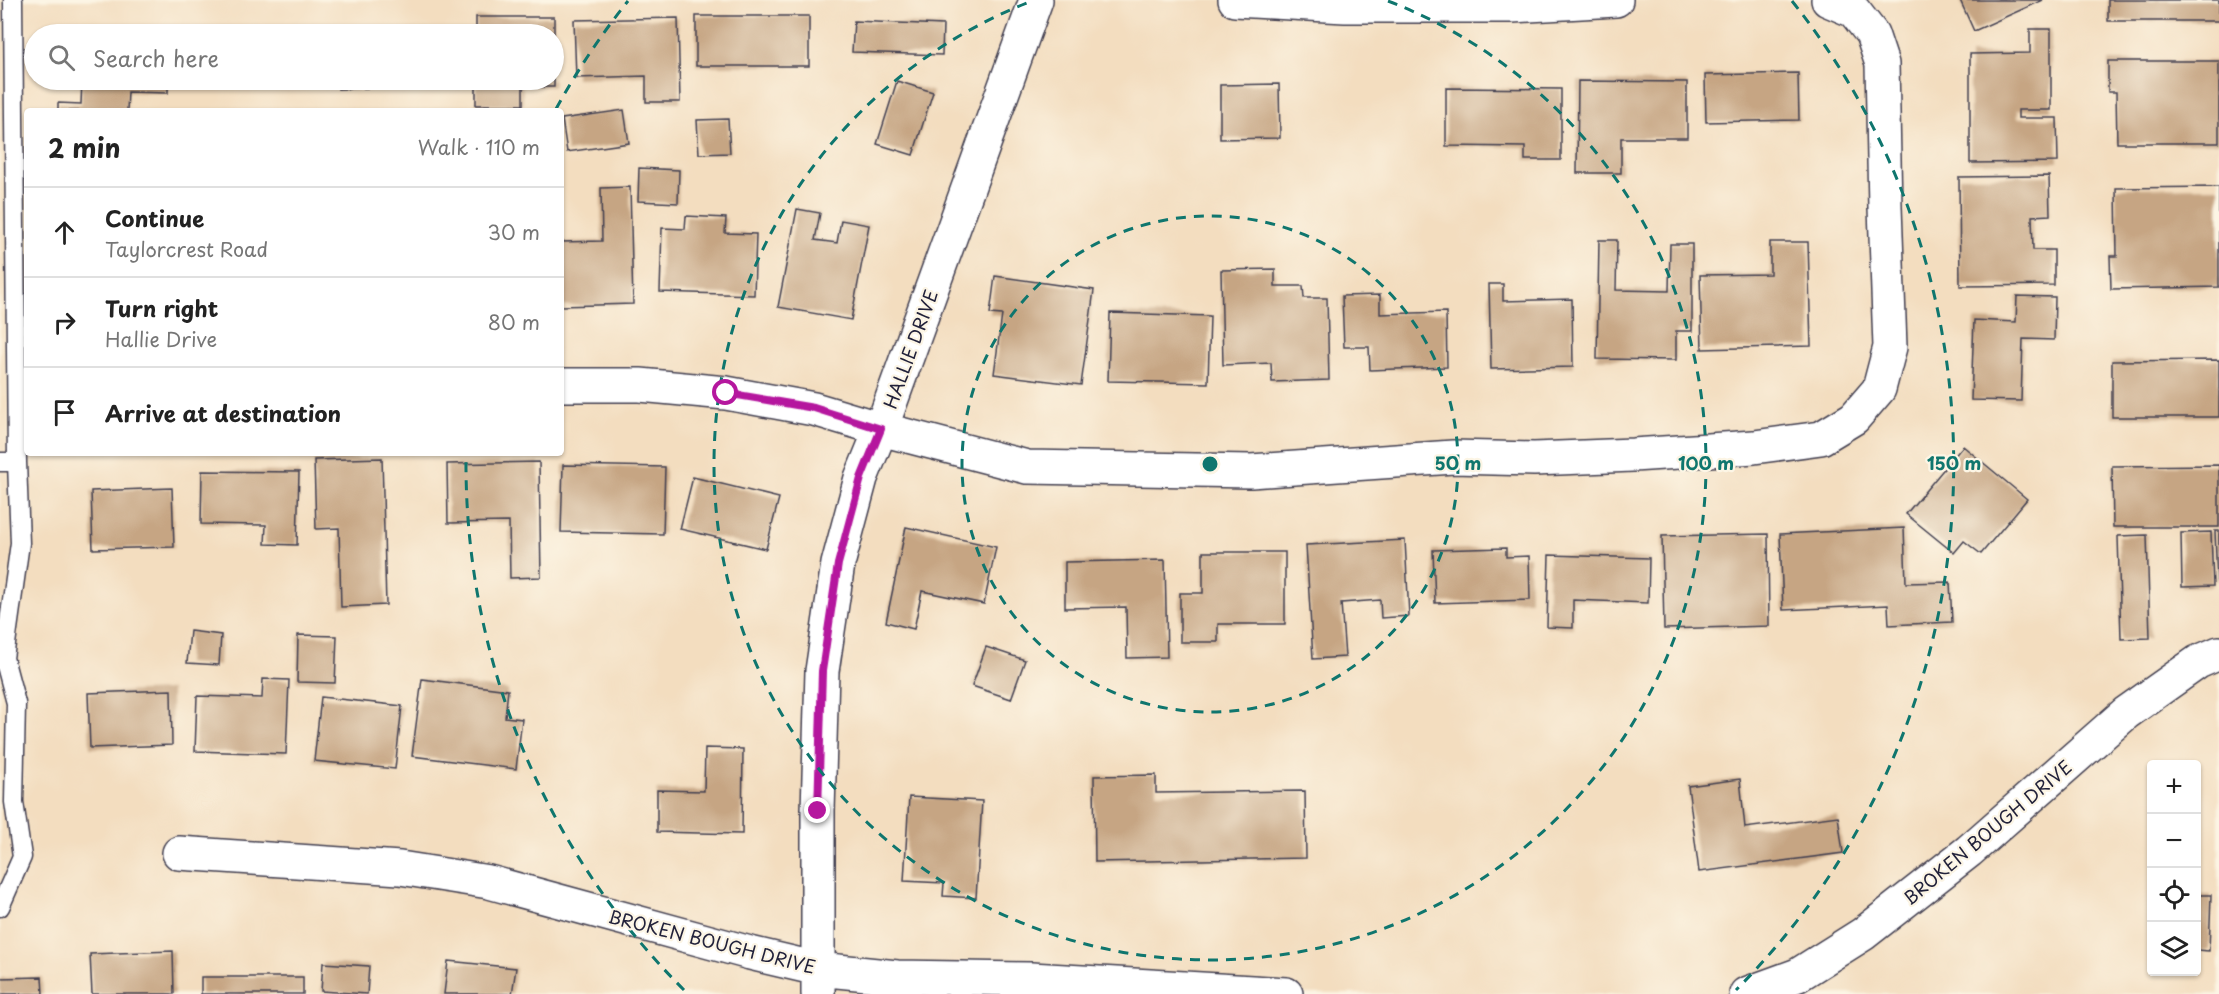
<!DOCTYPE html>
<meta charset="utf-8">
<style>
:root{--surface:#fff;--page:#f2f2f2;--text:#222;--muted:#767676;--line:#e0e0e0}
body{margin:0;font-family:"Playpen Sans",sans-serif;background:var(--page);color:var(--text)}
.controls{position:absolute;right:18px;bottom:18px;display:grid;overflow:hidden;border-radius:6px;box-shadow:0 2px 4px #0004}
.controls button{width:54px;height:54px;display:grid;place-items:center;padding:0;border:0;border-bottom:2px solid var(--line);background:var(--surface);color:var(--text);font:30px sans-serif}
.stop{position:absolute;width:18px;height:18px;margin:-14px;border:4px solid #b5179e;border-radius:50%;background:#fff}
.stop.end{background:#b5179e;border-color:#fff;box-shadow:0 2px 6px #0008}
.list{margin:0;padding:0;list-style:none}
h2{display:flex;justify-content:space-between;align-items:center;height:78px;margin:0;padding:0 24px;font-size:26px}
h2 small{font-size:20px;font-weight:400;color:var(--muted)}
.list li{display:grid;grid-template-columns:39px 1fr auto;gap:18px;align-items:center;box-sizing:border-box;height:90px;padding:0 24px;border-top:2px solid var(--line)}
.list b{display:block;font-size:22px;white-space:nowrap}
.list p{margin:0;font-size:20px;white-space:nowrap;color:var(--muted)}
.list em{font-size:20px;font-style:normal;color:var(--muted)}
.icon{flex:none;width:33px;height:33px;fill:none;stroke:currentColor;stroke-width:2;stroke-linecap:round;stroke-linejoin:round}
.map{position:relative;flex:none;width:2219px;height:994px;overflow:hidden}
.search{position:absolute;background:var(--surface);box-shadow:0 2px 4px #0004;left:24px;top:24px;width:540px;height:66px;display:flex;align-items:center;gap:15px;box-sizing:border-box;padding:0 21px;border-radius:33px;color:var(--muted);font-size:22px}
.panel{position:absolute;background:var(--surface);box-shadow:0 2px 4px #0004;left:24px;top:108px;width:540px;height:348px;border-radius:6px}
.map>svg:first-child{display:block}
.building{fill:#c6a583}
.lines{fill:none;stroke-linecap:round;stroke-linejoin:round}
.service-casing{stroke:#413e4f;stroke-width:21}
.minor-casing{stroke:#413e4f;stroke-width:36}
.service{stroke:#fff;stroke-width:18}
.minor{stroke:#fff;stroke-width:33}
.route{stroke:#b5179e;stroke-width:8}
.ring{fill:none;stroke:#0f766e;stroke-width:3;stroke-dasharray:10 8}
.labels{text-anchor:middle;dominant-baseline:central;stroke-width:4.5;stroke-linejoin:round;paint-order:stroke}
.street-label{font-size:18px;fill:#22223b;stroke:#fcf5e5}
.centre{fill:#0f766e;stroke:#fcf5e5;stroke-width:3}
.ring-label{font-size:18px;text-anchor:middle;font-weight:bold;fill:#0f766e;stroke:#fcf5e5;stroke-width:4.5;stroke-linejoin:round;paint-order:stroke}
</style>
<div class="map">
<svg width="2219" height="994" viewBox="0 0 2219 994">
<rect width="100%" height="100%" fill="#fcf5e5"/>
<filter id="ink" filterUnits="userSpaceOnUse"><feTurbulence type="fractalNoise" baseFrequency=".0167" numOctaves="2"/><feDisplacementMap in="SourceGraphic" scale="12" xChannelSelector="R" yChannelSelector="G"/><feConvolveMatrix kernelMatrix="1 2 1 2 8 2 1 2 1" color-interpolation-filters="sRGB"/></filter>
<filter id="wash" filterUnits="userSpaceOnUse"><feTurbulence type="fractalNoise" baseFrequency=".008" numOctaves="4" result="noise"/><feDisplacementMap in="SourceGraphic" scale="24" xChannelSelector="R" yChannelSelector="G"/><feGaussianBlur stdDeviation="1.35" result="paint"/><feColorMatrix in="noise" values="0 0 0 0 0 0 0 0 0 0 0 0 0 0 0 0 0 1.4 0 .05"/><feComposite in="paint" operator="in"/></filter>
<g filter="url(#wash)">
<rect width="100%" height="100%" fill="#f3ddbf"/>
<g id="blocks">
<path class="building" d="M 1960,0 L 2043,0 L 1974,31 Z
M 2108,0 L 2219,0 L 2219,21 L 2108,21 Z
M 696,16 L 809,16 L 809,66 L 696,66 Z
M 476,17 L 554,17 L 554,34 L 476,34 Z
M 678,18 L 680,102 L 646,102 L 646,76 L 576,78 L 574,20 Z
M 854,21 L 943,25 L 942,55 L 852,52 Z
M 2030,29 L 2051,29 L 2051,110 L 2018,110 L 2018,118 L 2057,118 L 2058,162 L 1970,163 L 1970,54 L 2030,53 Z
M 428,30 L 428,34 L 358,34 L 358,33 Z
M 2108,61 L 2219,61 L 2219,143 L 2117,143 L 2116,92 L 2108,92 Z
M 1798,73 L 1799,120 L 1706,122 L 1705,75 Z
M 82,80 L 168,80 L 168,93 L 128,92 L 127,111 L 58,111 L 58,103 L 81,104 Z
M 337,80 L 430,80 L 430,86 L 338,89 Z
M 476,80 L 554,80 L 554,87 L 523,87 L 523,105 L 476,105 Z
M 897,81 L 933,92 L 913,155 L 877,144 Z
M 1578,81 L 1687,82 L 1687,138 L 1621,138 L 1621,173 L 1577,173 Z
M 1279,84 L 1280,138 L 1220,139 L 1220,85 Z
M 1446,88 L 1561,89 L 1561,160 L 1525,160 L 1525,147 L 1446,146 Z
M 624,110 L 629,143 L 567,152 L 562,119 Z
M 728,119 L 730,153 L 699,154 L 697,120 Z
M 639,168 L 679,170 L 678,203 L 638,201 Z
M 2049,176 L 2050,215 L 2032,216 L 2033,250 L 2054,250 L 2054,285 L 1960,286 L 1959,177 Z
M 630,187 L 633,304 L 561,306 L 561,242 L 602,241 L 601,188 Z
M 2219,187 L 2219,287 L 2111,289 L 2110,256 L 2117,256 L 2116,188 Z
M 797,209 L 820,213 L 815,240 L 837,243 L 841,220 L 869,225 L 851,320 L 778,307 Z
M 686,216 L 726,218 L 725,233 L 756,234 L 754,295 L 660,292 L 662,228 L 685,229 Z
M 1599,240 L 1617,240 L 1616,290 L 1669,291 L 1670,244 L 1692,244 L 1692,331 L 1676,331 L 1676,360 L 1597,359 Z
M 1770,242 L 1808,242 L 1811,346 L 1702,349 L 1700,275 L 1770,274 Z
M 1275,269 L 1275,286 L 1303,286 L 1304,298 L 1327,298 L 1329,380 L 1272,382 L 1271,363 L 1223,365 L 1221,270 Z
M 995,276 L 1094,290 L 1081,385 L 994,374 L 1002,315 L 990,314 Z
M 1489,284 L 1503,284 L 1503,301 L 1572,299 L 1573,367 L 1491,369 Z
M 1380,295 L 1380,314 L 1446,312 L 1447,367 L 1370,370 L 1369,347 L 1344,347 L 1342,296 Z
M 2017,296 L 2055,297 L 2054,340 L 2023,339 L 2021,401 L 1971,400 L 1974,320 L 2016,322 Z
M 1110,313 L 1210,316 L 1208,383 L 1108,381 Z
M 2219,360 L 2219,417 L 2112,417 L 2112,361 Z
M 1963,446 L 2027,499 L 1981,554 L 1964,541 L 1954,553 L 1906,514 Z
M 382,458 L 386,605 L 341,607 L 339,528 L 316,529 L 314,460 Z
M 539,462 L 541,577 L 510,578 L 509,522 L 448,523 L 447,464 Z
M 563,465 L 665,467 L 663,534 L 561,532 Z
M 2219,465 L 2219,527 L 2113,527 L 2112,466 Z
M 202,471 L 299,472 L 297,545 L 265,544 L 266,525 L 201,524 Z
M 693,477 L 779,498 L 766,549 L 680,529 Z
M 172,488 L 174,547 L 93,549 L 91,491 Z
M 906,527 L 996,547 L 984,604 L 922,591 L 914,629 L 886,622 Z
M 1904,528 L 1906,583 L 1950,582 L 1952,622 L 1889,625 L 1888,605 L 1783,610 L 1780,534 Z
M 2215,531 L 2219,531 L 2219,581 L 2217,581 Z
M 2211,532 L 2213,586 L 2182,587 L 2181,533 Z
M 1768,534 L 1769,626 L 1664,629 L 1662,536 Z
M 2147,535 L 2150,638 L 2121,639 L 2118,536 Z
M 1405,540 L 1409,616 L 1381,618 L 1380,600 L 1341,603 L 1345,657 L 1313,659 L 1306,545 Z
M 1506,548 L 1506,557 L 1529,556 L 1530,600 L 1435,603 L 1433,550 Z
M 1203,552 L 1285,552 L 1285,624 L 1218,624 L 1218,642 L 1180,642 L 1180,593 L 1203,593 Z
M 1549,555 L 1649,558 L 1648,603 L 1573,600 L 1573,628 L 1547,627 Z
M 1165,560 L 1167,657 L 1127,658 L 1126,607 L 1065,608 L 1065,562 Z
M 190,631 L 221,635 L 219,665 L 187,663 Z
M 298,635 L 337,636 L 335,683 L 297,682 Z
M 986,647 L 1025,660 L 1011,699 L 972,686 Z
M 263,679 L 289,680 L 286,754 L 195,751 L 197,696 L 262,698 Z
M 422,679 L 508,690 L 505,717 L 522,719 L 516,769 L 412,756 Z
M 171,690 L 172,745 L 90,748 L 88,693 Z
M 321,697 L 402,706 L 395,769 L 314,761 Z
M 705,748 L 743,749 L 742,834 L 657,832 L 657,790 L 704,791 Z
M 1156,775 L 1156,793 L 1305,791 L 1306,858 L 1095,862 L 1094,776 Z
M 1740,779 L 1745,828 L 1838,816 L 1843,853 L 1699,872 L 1688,786 Z
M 909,797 L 982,801 L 976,898 L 943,896 L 944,883 L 904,881 Z
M 2196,895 L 2211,895 L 2209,951 L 2196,950 Z
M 173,951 L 174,994 L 92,994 L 90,954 Z
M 448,961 L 516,968 L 512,994 L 444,994 Z
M 323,963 L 369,966 L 367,994 L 321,991 Z
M 42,977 L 43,994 L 0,994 L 0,978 Z
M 201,977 L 303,977 L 303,994 L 201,994 Z"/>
</g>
</g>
<g filter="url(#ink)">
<use href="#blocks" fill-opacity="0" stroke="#413e4f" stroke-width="1.5"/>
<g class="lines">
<defs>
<path id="service" d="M 13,0 L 17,462
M 0,462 L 17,462 L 20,543 L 4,658 L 16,703 L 14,802 L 22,857 L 0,907"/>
<path id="minor" d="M 1235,0 L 1345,6 L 1512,6 L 1616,0
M 561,385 L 640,385 L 726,393 L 814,409 L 881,429 L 1027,467 L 1251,471 L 1453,457 L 1534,459 L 1633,455 L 1754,447 L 1821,438 L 1854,418 L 1879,389 L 1890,347 L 1885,207 L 1882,64 L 1872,34 L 1854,11 L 1828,0
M 179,853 L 400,868 L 489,882 L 750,953 L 818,969 L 897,977 L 1031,979 L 1286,994
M 818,994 L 818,811 L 822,671 L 838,564 L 861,478 L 881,429 L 1036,0
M 1746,994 L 1798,975 L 1863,934 L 1969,851 L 2126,713 L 2198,662 L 2219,653"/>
</defs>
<use href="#service" class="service-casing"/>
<use href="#minor" class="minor-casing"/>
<use href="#service" class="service"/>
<use href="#minor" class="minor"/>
</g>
</g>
<g class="lines" filter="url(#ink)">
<path class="route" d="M 726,393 L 814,408 L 881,429 L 861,478 L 838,564 L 822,671 L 818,811"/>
</g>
<g class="ring">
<circle cx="1210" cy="464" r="248"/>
<path d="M1388 1A496 496 0 1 1 1032 1"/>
<path d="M684 990A744 744 0 0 1 466 458M556 109A744 744 0 0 1 628 1M1792 1A744 744 0 0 1 1736 990"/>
</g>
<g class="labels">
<g class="street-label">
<text transform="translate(910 349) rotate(-70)">HALLIE DRIVE</text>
<text transform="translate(1987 832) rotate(-40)">BROKEN BOUGH DRIVE</text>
<text transform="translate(712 941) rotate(14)">BROKEN BOUGH DRIVE</text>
</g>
</g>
<circle cx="1210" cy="464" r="9" class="centre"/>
<g class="ring-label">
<text x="1458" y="470">50 m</text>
<text x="1706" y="470">100 m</text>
<text x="1954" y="470">150 m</text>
</g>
</svg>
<div class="controls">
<button>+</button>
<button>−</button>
<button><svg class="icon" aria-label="locate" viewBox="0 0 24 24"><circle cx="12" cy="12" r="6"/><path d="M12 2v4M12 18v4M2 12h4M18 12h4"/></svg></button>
<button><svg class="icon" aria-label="layers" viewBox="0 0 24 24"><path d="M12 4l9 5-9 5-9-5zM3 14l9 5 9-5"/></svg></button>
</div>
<div class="stop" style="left:726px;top:393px"></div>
<div class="stop end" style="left:818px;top:811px"></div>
<div class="search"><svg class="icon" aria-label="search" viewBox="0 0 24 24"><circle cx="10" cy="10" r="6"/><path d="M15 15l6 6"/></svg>Search here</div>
<section class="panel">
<h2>2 min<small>Walk · 110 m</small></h2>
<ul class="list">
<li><svg class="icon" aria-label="ahead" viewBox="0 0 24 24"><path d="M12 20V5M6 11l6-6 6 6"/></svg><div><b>Continue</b><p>Taylorcrest Road</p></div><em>30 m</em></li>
<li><svg class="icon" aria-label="right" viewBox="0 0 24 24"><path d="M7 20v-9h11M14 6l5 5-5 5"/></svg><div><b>Turn right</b><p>Hallie Drive</p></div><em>80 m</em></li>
<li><svg class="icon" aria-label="arrive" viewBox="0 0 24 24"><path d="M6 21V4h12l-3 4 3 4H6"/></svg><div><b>Arrive at destination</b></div></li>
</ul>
</section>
</div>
